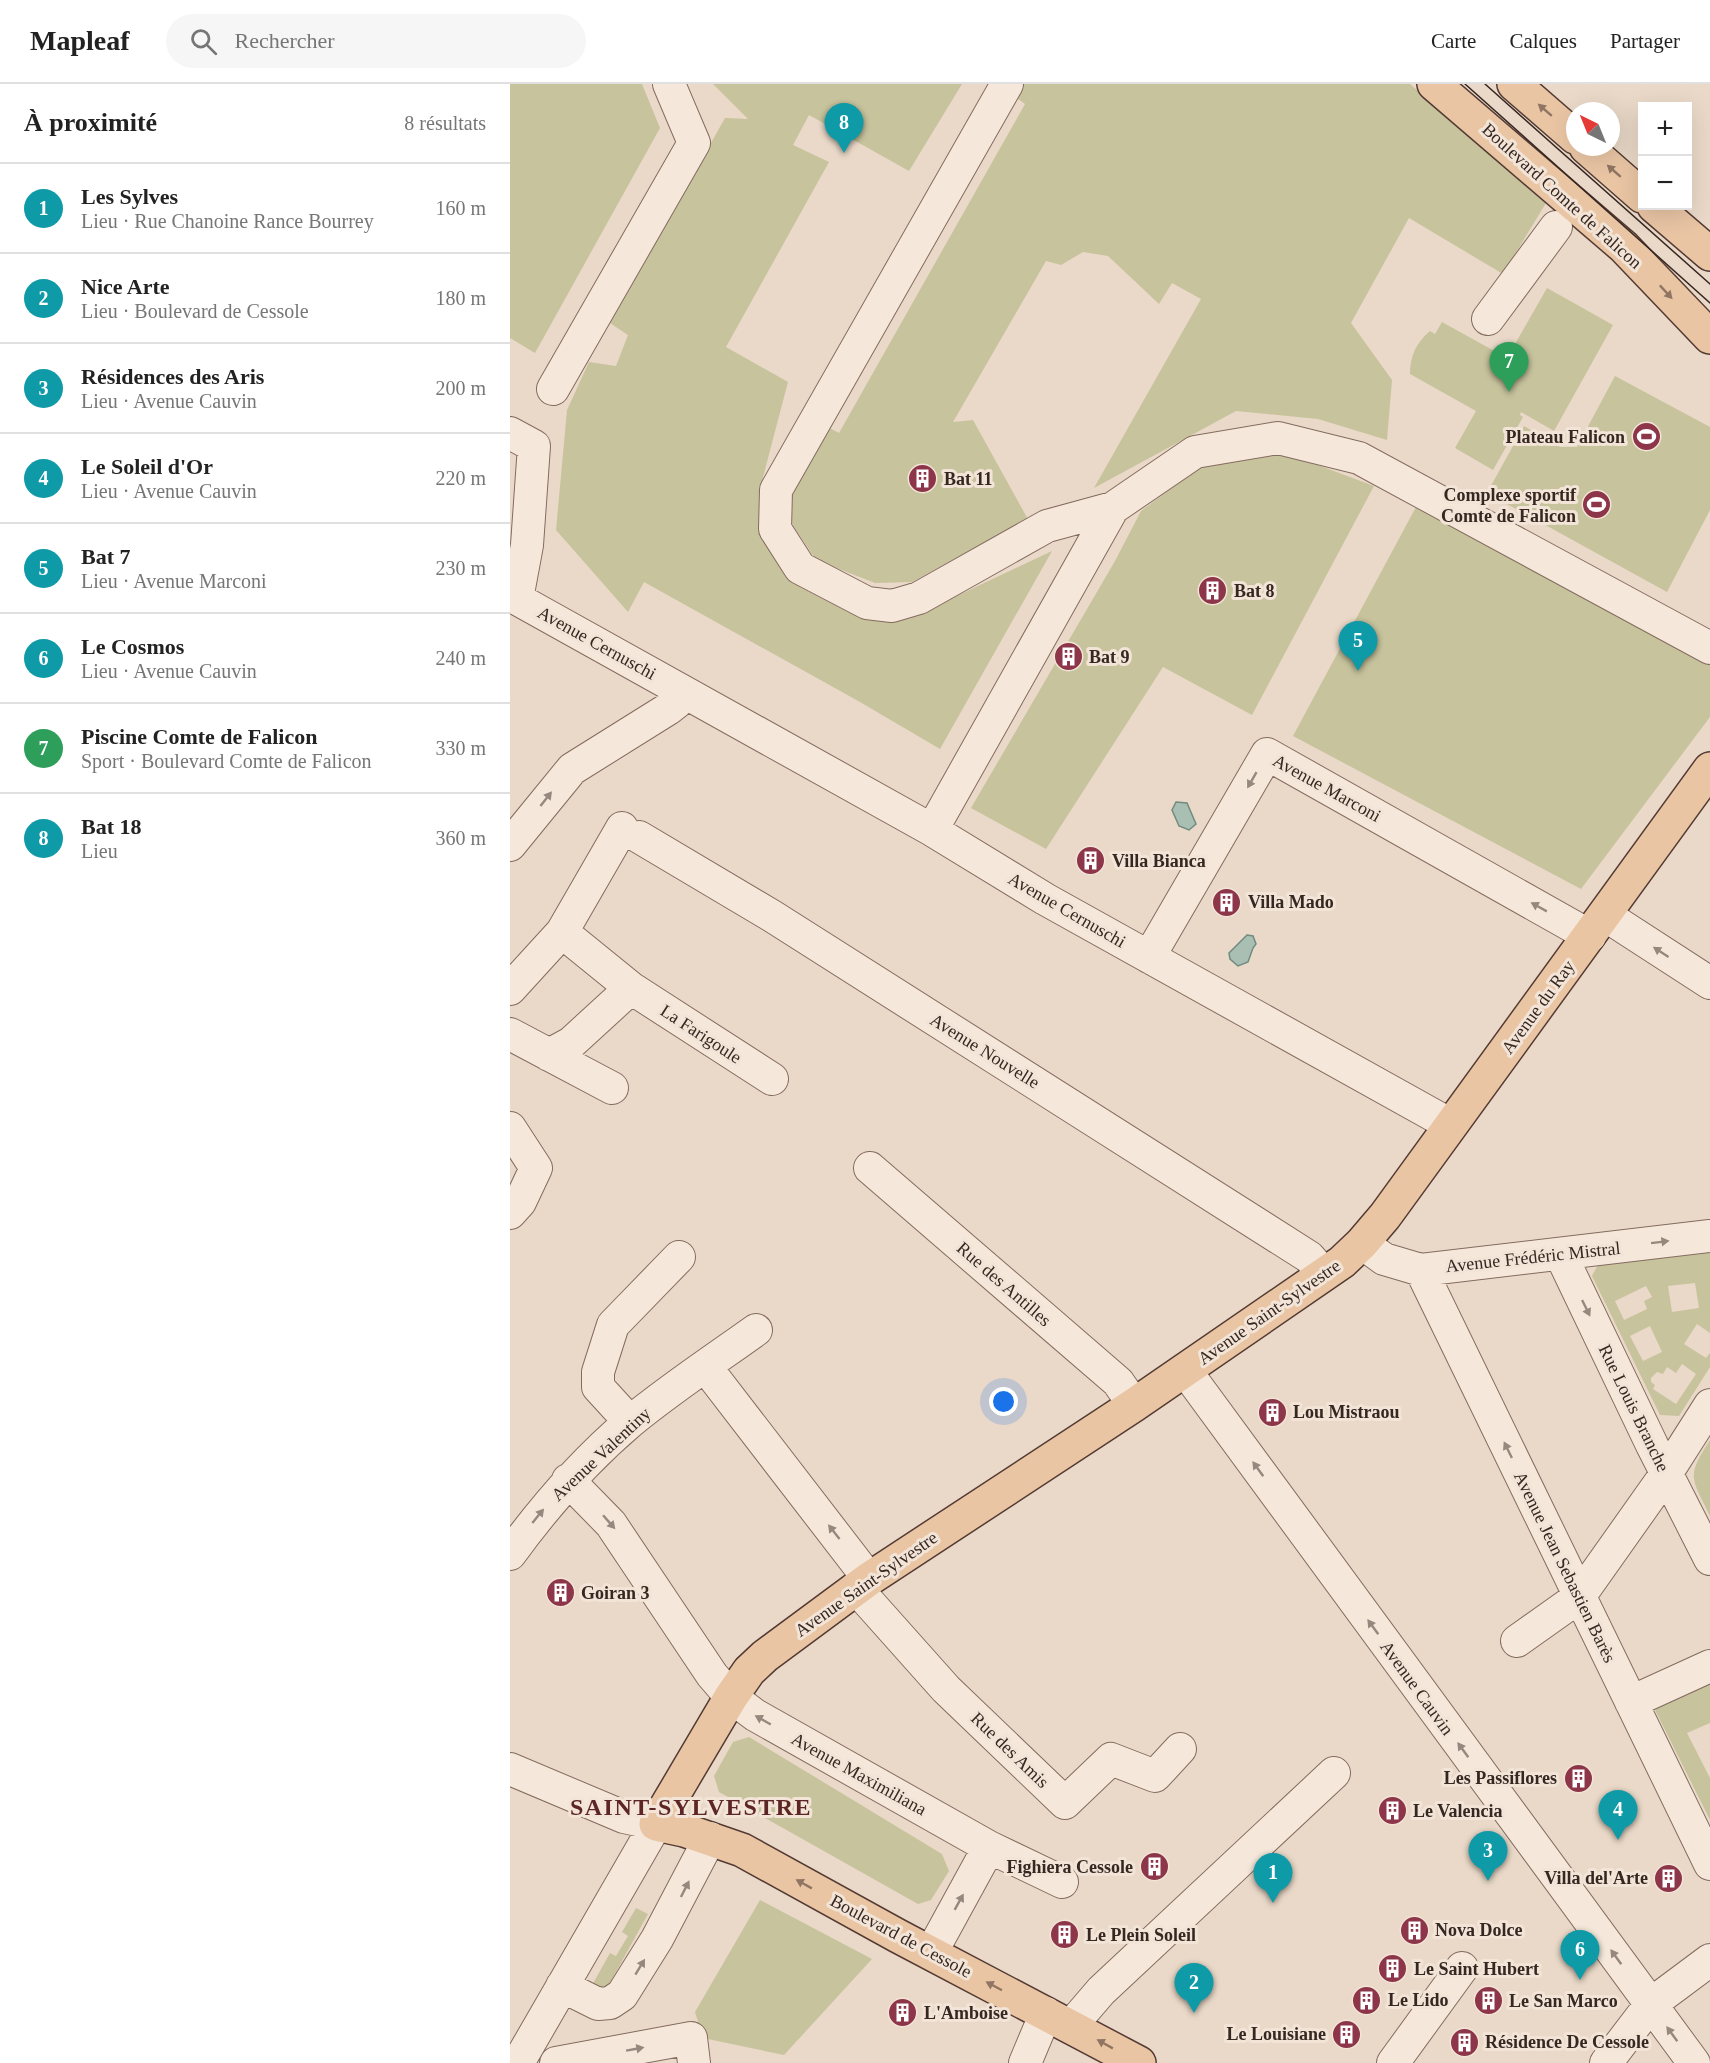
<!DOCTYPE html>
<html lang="fr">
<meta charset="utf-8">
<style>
:root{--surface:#fff;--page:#f6f6f6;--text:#222;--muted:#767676;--line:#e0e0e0;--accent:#db2777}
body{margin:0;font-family:"Times New Roman",serif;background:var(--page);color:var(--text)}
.controls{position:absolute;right:18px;top:18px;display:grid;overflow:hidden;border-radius:0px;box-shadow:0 6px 24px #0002}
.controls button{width:54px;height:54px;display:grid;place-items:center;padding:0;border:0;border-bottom:2px solid var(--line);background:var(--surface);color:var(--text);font:30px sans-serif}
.compass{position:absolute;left:1056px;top:18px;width:54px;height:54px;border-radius:50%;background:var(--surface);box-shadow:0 6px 24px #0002;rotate:317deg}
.you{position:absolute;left:494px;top:1318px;width:21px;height:21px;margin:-15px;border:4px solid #fff;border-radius:50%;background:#1a73e8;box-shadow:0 0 0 9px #1a73e833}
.badge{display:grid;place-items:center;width:39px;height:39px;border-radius:50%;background:var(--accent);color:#fff;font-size:20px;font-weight:700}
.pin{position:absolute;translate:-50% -50px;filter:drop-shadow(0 2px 3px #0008)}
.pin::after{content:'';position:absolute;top:32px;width:21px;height:18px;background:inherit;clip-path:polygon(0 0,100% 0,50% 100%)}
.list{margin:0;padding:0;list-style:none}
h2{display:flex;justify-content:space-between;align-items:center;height:78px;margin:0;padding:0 24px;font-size:26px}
h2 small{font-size:20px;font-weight:400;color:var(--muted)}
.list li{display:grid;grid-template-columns:39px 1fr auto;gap:18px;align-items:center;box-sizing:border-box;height:90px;padding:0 24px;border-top:2px solid var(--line)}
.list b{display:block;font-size:22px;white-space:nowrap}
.list p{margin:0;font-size:20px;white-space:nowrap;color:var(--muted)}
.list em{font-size:20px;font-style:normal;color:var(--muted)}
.icon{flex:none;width:33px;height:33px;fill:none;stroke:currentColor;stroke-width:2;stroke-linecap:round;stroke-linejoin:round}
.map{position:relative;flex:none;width:1200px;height:1979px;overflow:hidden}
header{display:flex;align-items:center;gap:36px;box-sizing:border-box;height:84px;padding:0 30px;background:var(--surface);border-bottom:2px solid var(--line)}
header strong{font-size:28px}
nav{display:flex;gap:33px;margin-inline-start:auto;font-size:21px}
.search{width:420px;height:54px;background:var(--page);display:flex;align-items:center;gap:15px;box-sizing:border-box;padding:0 21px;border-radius:33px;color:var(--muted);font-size:22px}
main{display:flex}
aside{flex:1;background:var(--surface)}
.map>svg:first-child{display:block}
.green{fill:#c7c39d;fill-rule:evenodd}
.water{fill:#a9bfb3;stroke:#708c7f;stroke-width:1.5}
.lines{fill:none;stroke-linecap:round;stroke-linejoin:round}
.minor-casing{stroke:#846b5f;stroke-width:34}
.major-casing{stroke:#533a33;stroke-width:36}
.minor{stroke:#f5e8db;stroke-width:32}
.major{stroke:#e9c5a4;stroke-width:33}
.tram{stroke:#362721;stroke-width:1.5}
.oneway{fill:#907662}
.oneway2{fill:#96887e}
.labels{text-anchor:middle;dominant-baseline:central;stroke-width:6;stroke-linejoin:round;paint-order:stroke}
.street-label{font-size:18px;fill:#362721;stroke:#f2e4d7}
.poi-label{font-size:18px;font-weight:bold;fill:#362721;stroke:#f2e4d7;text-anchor:start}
.district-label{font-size:24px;font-weight:bold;letter-spacing:1.5px;fill:#5e2525;stroke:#f2e4d7}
</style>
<header>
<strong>Mapleaf</strong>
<div class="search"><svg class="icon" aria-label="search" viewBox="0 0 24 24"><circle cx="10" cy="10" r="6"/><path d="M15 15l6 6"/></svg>Rechercher</div>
<nav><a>Carte</a><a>Calques</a><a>Partager</a></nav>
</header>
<main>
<aside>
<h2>À proximité<small>8 résultats</small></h2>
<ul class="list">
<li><span class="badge" style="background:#0f9aa8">1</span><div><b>Les Sylves</b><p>Lieu · Rue Chanoine Rance Bourrey</p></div><em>160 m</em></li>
<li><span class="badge" style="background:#0f9aa8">2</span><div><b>Nice Arte</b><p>Lieu · Boulevard de Cessole</p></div><em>180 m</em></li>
<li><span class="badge" style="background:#0f9aa8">3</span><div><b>Résidences des Aris</b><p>Lieu · Avenue Cauvin</p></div><em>200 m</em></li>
<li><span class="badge" style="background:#0f9aa8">4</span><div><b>Le Soleil d'Or</b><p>Lieu · Avenue Cauvin</p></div><em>220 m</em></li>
<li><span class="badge" style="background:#0f9aa8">5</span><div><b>Bat 7</b><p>Lieu · Avenue Marconi</p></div><em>230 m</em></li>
<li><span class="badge" style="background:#0f9aa8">6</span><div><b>Le Cosmos</b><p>Lieu · Avenue Cauvin</p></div><em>240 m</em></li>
<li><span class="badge" style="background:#2e9e5b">7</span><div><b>Piscine Comte de Falicon</b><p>Sport · Boulevard Comte de Falicon</p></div><em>330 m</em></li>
<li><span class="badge" style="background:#0f9aa8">8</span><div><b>Bat 18</b><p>Lieu</p></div><em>360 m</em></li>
</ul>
</aside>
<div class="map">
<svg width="1200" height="1979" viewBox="0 0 1200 1979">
<rect width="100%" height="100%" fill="#ead9c8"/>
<path class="green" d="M 0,0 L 132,0 L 150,44 L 25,269 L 0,254 Z
M 203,0 L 452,0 L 399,87 L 299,31 L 283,61 L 319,78 L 216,263 L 278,298 L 252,397 L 255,455 L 290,503 L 350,534 L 398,535 L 542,467 L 430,665 L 350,618 L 134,498 L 118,528 L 46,446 L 57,326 L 79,278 L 106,282 L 118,251 L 100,239 L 215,34 L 238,35 Z
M 511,0 L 900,0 L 1036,119 L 993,190 L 899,134 L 841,239 L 882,296 L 877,356 L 808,335 L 726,327 L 584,404 L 691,215 L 662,199 L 649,220 L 598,172 L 573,168 L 551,181 L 536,177 L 443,338 L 463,336 L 520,439 L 451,471 L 402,498 L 365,499 L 306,476 L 282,440 L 282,396 L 314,341 L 329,349 L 515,20 L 504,12 Z
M 1037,204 L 1103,241 L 1044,347 L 1011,328 L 1010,331 L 1013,333 L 983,386 L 945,364 L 966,327 L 900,290 C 900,272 906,259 920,247 L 925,250 L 932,238 L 997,274 Z
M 1105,292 L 1200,343 L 1200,426 L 1157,508 L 977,409 L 1014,342 L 1050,363 L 1067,363 Z
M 765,365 L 864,402 L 742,631 L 653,583 L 536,765 L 461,724 L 605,477 L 631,427 L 692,381 Z
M 906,423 L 1177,570 L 1184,556 L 1191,573 L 1200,580 L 1200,633 L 1071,805 L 783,652 Z
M 1200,1162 L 1200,1249 L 1187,1240 L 1174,1260 L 1196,1274 L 1200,1269 L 1200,1283 L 1169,1332 L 1150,1331 L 1082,1192 L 1091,1175 ZM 1185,1199 L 1189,1224 L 1162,1228 L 1158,1202 ZM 1136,1202 L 1142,1213 L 1134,1217 L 1137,1225 L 1114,1236 L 1105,1217 ZM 1140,1242 L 1152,1268 L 1133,1277 L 1120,1252 ZM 1172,1280 L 1186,1290 L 1166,1320 L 1143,1305 L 1145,1301 L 1141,1298 L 1141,1294 L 1147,1288 L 1153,1290 L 1157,1283 L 1166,1289 Z
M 1200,1356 L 1200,1432 C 1181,1393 1176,1393 1200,1356 Z
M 1200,1594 L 1200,1639 L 1177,1649 L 1200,1694 L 1200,1736 L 1141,1618 Z
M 239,1653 L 432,1770 L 439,1787 L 421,1816 L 408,1820 L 209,1708 L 204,1692 L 223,1658 Z
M 250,1816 L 362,1875 L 274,1971 L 193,1954 L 185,1928 Z
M 126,1824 L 138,1830 L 96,1906 L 81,1903 L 100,1869 L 106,1872 L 118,1852 L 112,1848 Z"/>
<path class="water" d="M 666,718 L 677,719 L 686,740 L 679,746 L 669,742 L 662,726 Z
M 737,851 L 743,852 L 746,860 L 743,864 L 738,878 L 728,882 L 720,875 L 719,869 Z"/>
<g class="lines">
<defs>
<path id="minor" d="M 978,235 L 1046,143
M 43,305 L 184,59 L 159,0
M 0,349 L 24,362 L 17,461 L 7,515
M 603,424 L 685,368 L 768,354 L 849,374 L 1200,564
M 0,511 L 422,746 L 535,815 L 941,1041
M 422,746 L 603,424 L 537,442 L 409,514 L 382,522 L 357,519 L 290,484 L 265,445 L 266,406 L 497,0
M 129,753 L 262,832 L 799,1173 L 814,1190
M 0,761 L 62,685 L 158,625 L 167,618 L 174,608
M 1095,831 L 1200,899
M 52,848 L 112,744
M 639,873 L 757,670 L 1080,852
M 0,905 L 52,848 L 121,904 L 262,995
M 0,950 L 102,1004
M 39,971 L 61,959 L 121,904
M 0,1044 L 26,1084 L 10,1118 L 0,1129
M 360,1084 L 608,1298 L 624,1321
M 852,1159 L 874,1175 L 911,1186 L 1200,1152
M 1051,1171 L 1142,1361 L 1200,1475
M 911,1186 L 1200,1780
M 195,1282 L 359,1495
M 675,1286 L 1184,1979
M 120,1338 L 88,1303 L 88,1288 L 103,1241 L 169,1173
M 58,1396 L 101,1440 L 202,1591 L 221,1613 L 245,1631 L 479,1763 L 421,1869
M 0,1470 C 35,1422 74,1377 120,1338 C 160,1305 204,1276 246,1246
M 346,1504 L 436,1605 L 555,1719 L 601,1675 L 645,1692 L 670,1665
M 1007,1557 L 1069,1513 L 1156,1390 L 1200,1321
M 1121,1618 L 1200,1582
M 0,1685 L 114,1733 L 146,1740 L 8,1979
M 479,1763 L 552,1798
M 52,1902 L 88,1920 L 100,1919 L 112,1911 L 147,1855 L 200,1754
M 561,1942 L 591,1907 L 824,1689
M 46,1979 L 181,1954 L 184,1979
M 515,1979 L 536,1929
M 883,1979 L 952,1884
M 1096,1979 L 1141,1920 L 1200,1876"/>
<path id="major" d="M 924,0 L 1114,163 L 1200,253
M 1004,0 L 1065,53
M 1076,63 L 1132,112
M 1144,122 L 1200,170
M 629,1979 L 388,1852 L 232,1766 L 174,1746 L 146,1740 L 221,1613 L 239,1587 L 255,1572 L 359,1495 L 624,1321 L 832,1178 L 852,1159 L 875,1132 L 1200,685"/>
</defs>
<use href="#minor" class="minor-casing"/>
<use href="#major" class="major-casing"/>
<use href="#minor" class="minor"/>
<use href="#major" class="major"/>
<path class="tram" d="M 955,0 L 1200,219
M 975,0 L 1200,200"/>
</g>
<defs><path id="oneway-solid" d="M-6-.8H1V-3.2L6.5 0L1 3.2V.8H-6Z" transform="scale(1.5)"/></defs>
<g class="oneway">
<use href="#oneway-solid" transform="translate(1035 26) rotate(-139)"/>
<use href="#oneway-solid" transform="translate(1104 87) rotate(-139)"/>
<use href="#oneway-solid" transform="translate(1156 208) rotate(47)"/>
<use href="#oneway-solid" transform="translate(294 1800) rotate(-151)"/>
<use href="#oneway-solid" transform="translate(484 1902) rotate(-152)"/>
<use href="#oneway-solid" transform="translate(595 1960) rotate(-151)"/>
</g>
<g class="oneway2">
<use href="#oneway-solid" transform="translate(742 696) rotate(120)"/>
<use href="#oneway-solid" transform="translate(36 715) rotate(-52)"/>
<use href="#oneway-solid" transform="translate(1029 823) rotate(-151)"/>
<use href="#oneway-solid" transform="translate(1151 868) rotate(-147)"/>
<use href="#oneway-solid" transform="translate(1150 1158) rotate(-7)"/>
<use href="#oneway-solid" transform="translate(1076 1224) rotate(64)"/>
<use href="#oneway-solid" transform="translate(998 1366) rotate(-116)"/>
<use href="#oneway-solid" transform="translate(748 1385) rotate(-126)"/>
<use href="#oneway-solid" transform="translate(28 1432) rotate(-51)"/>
<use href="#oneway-solid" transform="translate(99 1438) rotate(49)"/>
<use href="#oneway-solid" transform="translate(324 1448) rotate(-128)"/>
<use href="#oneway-solid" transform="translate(863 1543) rotate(-126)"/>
<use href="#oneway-solid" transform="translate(253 1636) rotate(-150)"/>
<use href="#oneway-solid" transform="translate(953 1666) rotate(-126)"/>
<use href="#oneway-solid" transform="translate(175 1805) rotate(-63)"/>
<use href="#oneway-solid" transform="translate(449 1818) rotate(-61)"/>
<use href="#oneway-solid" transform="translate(1106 1873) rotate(-126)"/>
<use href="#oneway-solid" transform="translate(130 1883) rotate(-59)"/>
<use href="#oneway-solid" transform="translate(1162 1950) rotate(-126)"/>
<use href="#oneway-solid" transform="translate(125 1965) rotate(-10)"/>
</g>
<defs>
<symbol id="stadium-disc" viewBox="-11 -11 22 22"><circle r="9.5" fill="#8d3549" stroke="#f2e4d7"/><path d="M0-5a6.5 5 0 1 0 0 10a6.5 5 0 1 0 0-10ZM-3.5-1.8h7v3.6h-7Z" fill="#fff"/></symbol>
<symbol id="building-disc" viewBox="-11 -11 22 22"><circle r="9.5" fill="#8d3549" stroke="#f2e4d7"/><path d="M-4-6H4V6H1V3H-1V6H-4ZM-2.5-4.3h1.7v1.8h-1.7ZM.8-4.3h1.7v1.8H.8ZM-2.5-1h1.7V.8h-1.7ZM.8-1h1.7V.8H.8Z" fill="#fff"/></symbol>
</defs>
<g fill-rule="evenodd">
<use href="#stadium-disc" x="1120" y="336" width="33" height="33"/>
<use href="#building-disc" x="396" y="378" width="33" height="33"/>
<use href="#stadium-disc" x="1070" y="404" width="33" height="33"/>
<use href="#building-disc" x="686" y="490" width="33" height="33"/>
<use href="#building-disc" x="542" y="556" width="33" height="33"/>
<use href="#building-disc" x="564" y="760" width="33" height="33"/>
<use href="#building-disc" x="700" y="802" width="33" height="33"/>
<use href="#building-disc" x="746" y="1312" width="33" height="33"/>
<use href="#building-disc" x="34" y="1492" width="33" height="33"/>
<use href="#building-disc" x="1052" y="1678" width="33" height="33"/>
<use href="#building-disc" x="866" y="1710" width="33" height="33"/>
<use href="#building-disc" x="628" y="1766" width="33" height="33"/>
<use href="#building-disc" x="1142" y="1778" width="33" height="33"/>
<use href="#building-disc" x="888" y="1830" width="33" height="33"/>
<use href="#building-disc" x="538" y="1834" width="33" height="33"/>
<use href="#building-disc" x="866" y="1868" width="33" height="33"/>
<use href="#building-disc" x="840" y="1900" width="33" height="33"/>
<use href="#building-disc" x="962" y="1900" width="33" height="33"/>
<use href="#building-disc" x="376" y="1912" width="33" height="33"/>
<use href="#building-disc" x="820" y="1934" width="33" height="33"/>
<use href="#building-disc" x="938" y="1942" width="33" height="33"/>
</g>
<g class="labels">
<g class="street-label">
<text transform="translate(1052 112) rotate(42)">Boulevard Comte de Falicon</text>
<text transform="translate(87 559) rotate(29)">Avenue Cernuschi</text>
<text transform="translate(817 704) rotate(29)">Avenue Marconi</text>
<text transform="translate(557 826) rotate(30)">Avenue Cernuschi</text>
<text transform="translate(1028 923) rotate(-54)">Avenue du Ray</text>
<text transform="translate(191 950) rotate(33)">La Farigoule</text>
<text transform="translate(475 967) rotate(32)">Avenue Nouvelle</text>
<text transform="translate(1023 1173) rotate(-6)">Avenue Frédéric Mistral</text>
<text transform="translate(494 1200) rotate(41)">Rue des Antilles</text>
<text transform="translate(759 1228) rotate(-35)">Avenue Saint-Sylvestre</text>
<text transform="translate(1124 1324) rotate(64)">Rue Louis Branche</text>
<text transform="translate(91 1370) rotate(-43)">Avenue Valentiny</text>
<text transform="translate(1055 1483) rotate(64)">Avenue Jean Sebastien Barès</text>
<text transform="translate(356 1500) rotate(-35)">Avenue Saint-Sylvestre</text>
<text transform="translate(907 1604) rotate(54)">Avenue Cauvin</text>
<text transform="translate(500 1666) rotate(44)">Rue des Amis</text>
<text transform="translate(349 1690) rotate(29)">Avenue Maximiliana</text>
<text transform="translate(391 1852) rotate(28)">Boulevard de Cessole</text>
</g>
<g class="poi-label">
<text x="1115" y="353" text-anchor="end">Plateau Falicon</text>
<text x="434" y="395">Bat 11</text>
<text x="1066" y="411" text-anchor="end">Complexe sportif<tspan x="1066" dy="21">Comte de Falicon</tspan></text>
<text x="724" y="507">Bat 8</text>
<text x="579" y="573">Bat 9</text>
<text x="602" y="777">Villa Bianca</text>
<text x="738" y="818">Villa Mado</text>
<text x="783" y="1328">Lou Mistraou</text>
<text x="71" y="1509">Goiran 3</text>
<text x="1047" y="1694" text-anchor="end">Les Passiflores</text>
<text x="903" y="1727">Le Valencia</text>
<text x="623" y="1783" text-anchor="end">Fighiera Cessole</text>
<text x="1138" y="1794" text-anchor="end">Villa del'Arte</text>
<text x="925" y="1846">Nova Dolce</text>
<text x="576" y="1851">Le Plein Soleil</text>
<text x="904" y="1885">Le Saint Hubert</text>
<text x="878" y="1916">Le Lido</text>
<text x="999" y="1917">Le San Marco</text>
<text x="414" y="1929">L'Amboise</text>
<text x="816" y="1950" text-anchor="end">Le Louisiane</text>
<text x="975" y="1958">Résidence De Cessole</text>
</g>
<g class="district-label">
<text x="181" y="1723">SAINT-SYLVESTRE</text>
</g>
</g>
</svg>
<div class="controls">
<button>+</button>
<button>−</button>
</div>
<svg class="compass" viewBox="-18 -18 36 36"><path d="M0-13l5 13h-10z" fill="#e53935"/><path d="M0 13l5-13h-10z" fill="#767676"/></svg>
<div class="you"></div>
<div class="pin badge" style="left:763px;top:1819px;background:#0f9aa8">1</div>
<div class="pin badge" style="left:684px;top:1929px;background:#0f9aa8">2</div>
<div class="pin badge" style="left:978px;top:1797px;background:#0f9aa8">3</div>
<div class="pin badge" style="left:1108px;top:1756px;background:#0f9aa8">4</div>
<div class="pin badge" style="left:848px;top:587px;background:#0f9aa8">5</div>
<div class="pin badge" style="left:1070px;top:1896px;background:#0f9aa8">6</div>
<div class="pin badge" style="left:999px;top:308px;background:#2e9e5b">7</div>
<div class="pin badge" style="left:334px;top:69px;background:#0f9aa8">8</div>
</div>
</main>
